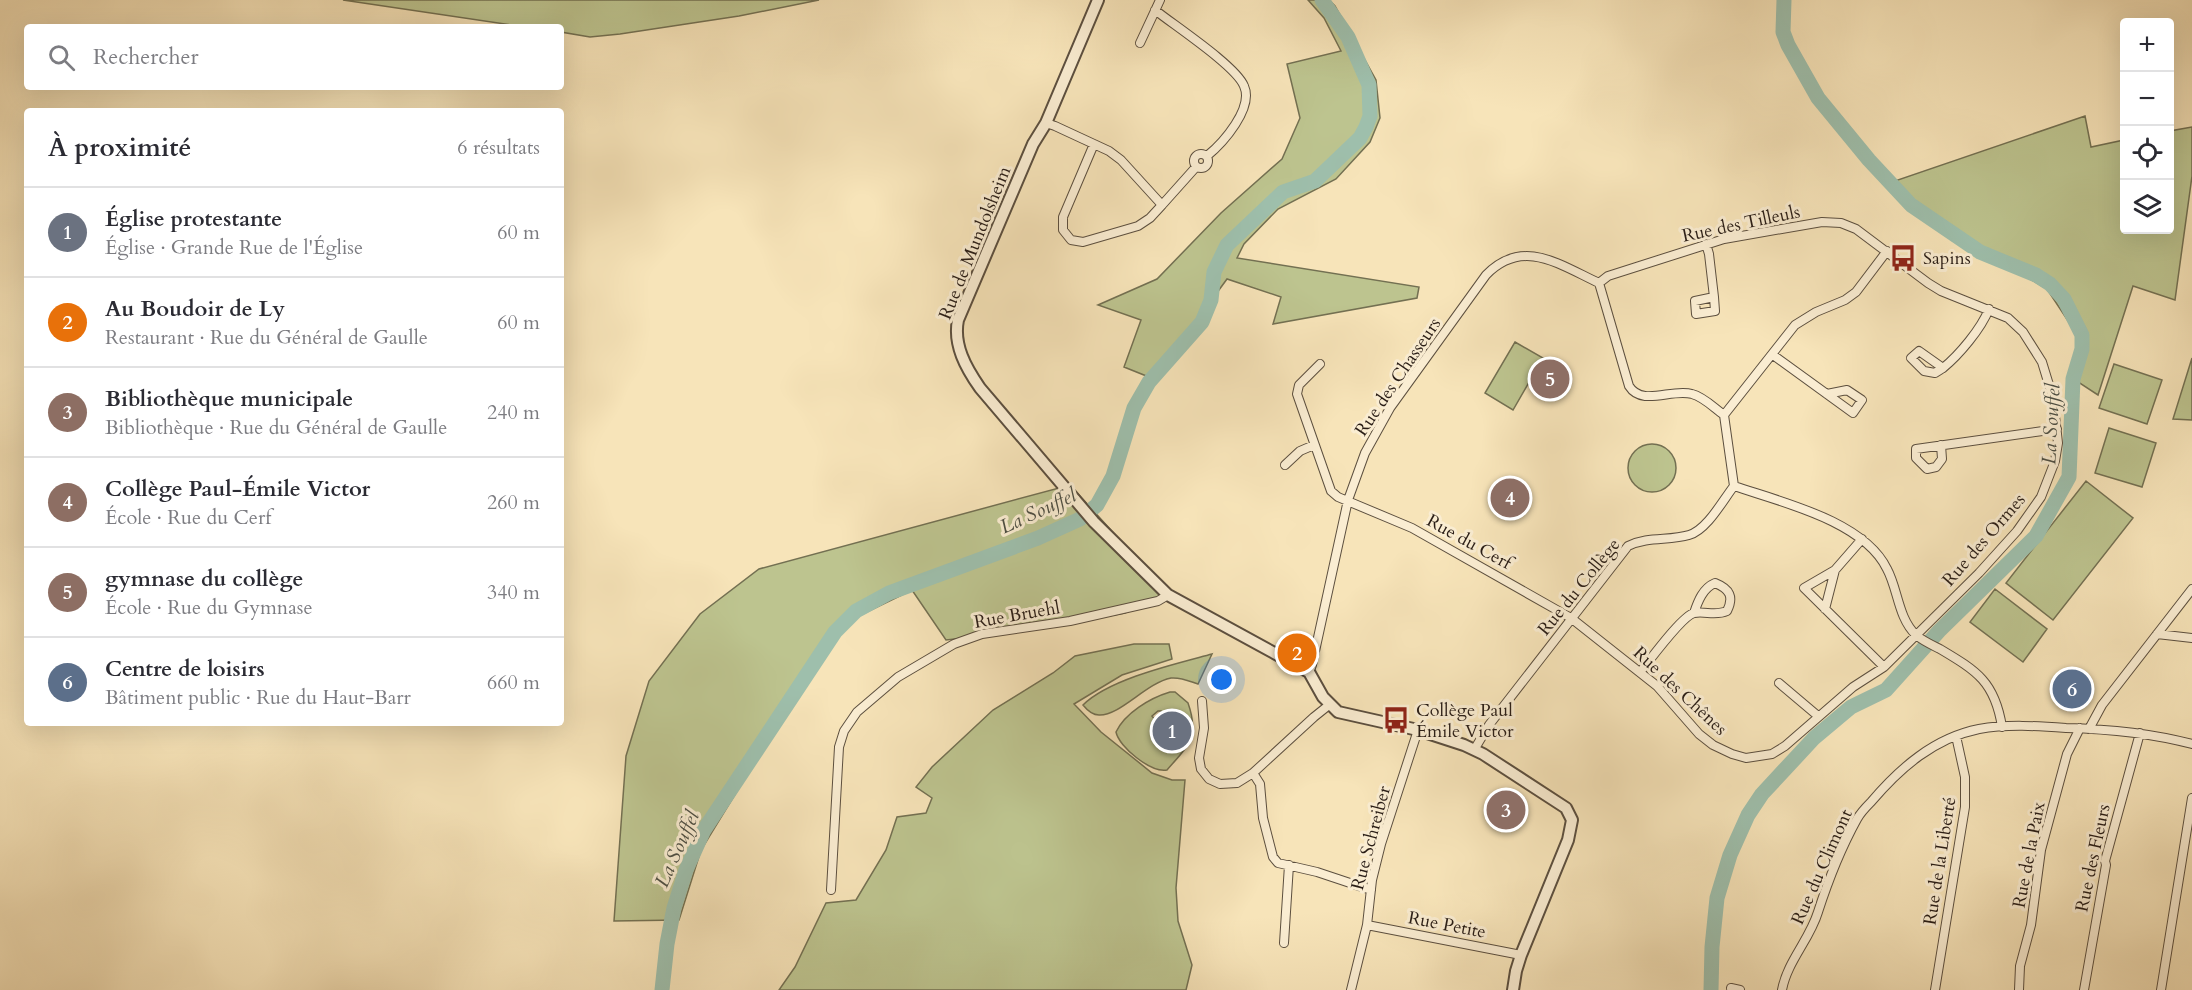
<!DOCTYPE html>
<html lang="fr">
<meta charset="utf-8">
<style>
:root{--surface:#fff;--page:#f2f2f3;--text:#2b2b33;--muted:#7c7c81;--line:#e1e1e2;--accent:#0b8043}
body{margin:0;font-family:Cardo,serif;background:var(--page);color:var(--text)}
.controls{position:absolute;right:18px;top:18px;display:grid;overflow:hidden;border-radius:6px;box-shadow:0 6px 24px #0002}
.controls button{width:54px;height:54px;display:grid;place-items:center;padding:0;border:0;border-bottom:2px solid var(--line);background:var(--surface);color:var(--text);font:30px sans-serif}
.you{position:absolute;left:1222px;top:680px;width:21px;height:21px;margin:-15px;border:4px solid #fff;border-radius:50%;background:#1a73e8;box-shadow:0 0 0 9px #1a73e833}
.badge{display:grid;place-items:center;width:39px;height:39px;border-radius:50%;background:var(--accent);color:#fff;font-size:20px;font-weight:700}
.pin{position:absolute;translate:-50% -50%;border:3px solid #fff;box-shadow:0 2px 6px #0006}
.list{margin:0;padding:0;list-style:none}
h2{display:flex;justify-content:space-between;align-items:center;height:78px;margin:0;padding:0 24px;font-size:26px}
h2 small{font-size:20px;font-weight:400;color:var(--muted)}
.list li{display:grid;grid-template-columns:39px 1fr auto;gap:18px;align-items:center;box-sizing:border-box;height:90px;padding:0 24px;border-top:2px solid var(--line)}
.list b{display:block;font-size:22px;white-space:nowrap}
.list p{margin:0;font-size:20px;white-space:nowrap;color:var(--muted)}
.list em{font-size:20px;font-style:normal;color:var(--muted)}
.icon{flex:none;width:33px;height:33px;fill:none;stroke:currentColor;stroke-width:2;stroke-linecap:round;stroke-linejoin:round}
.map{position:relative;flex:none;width:2192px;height:990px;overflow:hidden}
.search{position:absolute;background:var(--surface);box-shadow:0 6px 24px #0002;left:24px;top:24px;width:540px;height:66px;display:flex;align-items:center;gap:15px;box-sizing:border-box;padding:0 21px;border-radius:6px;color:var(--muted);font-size:22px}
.panel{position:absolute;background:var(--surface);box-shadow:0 6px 24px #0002;left:24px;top:108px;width:540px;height:618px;border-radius:6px}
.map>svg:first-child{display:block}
.green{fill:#bdc48f;stroke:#737052;stroke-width:1.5;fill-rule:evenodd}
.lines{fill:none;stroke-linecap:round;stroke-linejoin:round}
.river{stroke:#9ebfac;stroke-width:15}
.minor-casing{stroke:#5c4f3f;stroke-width:10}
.tertiary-casing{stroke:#5c4f3f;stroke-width:14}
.minor{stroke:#faedd2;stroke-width:8}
.tertiary{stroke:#faedd2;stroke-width:10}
.labels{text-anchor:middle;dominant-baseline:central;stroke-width:6;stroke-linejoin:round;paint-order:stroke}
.street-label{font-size:18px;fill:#291d16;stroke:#faedd2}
.poi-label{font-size:18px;fill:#291d16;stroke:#faedd2;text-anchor:start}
.water-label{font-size:20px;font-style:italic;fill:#4c4e43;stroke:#faedd2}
</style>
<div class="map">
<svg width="2192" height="990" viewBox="0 0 2192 990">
<rect width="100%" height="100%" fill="#f7e4b9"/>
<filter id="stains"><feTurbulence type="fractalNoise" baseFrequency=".00333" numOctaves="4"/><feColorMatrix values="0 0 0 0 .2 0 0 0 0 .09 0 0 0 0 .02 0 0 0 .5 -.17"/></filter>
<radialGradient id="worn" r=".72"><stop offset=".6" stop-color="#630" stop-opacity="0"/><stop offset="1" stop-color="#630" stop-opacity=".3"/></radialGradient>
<path class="green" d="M 343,0 L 819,0 L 739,16 L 620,34 L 590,37 L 561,32 L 561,27 L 525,27 Z
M 1308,0 L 1329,0 L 1335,6 L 1376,80 L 1380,118 L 1370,142 L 1336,179 L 1278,209 L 1244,244 L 1237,258 L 1419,287 L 1417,298 L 1273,324 L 1281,297 L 1227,279 L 1181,342 L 1149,377 L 1124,367 L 1141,320 L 1098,305 L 1157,279 L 1221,213 L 1282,159 L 1300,118 L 1287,64 L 1341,51 L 1324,18 Z
M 2085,116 L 2091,147 L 2124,140 L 2124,230 L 2170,230 L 2170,131 L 2192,127 L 2192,176 L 2175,300 L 2133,286 L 2098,395 L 2078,382 L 2086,348 L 2047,289 L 1905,205 L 1886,184 Z
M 1515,342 L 1543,358 L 1513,410 L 1485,393 Z
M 2192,358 L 2192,420 L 2173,419 Z
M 2114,364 L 2162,380 L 2147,424 L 2099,408 Z
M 2109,428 L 2156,443 L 2142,487 L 2095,473 Z
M1628 468a24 24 0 1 1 48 0a24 24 0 1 1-48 0Z
M 2086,481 L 2133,518 L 2053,620 L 2006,583 Z
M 1070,485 L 1168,593 L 1125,613 L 1025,631 L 946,640 L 912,590 L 838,626 L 701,850 L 679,920 L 614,921 L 626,756 L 649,681 L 700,614 L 759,569 Z
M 1995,589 L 2047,629 L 2023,662 L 1970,622 Z
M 1134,644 L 1169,644 L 1172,659 L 1122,675 L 1074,704 L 1101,732 L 1152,773 L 1172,780 L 1185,780 L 1176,888 L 1178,921 L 1192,965 L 1186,990 L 779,990 L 795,967 L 826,903 L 856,900 L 886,850 L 897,817 L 926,813 L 932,798 L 916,787 L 932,767 L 993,710 L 1053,673 L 1075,656 Z
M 1212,654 L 1198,684 C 1189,681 1181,677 1171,678 C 1146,683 1120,716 1099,715 C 1092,715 1087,710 1083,705 C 1109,679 1175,664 1212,654 Z
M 1170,692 L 1175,692 L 1188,703 C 1200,737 1188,746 1167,770 C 1151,773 1119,747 1116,732 C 1125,713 1150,698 1170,692 ZM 1158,711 L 1161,711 L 1185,736 L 1177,744 L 1152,716 Z"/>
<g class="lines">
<path class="river" d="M 662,990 L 667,944 L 674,908 L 686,870 L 704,830 L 835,632 L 856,611 L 889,593 L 1038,538 L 1080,519 L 1097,505 L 1113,476 L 1134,408 L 1149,382 L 1202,322 L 1211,300 L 1214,272 L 1227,245 L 1283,192 L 1315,181 L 1360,138 L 1366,127 L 1370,116 L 1369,85 L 1348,37 L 1322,0
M 1711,990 L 1712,947 L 1717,898 L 1730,855 L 1748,815 L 1762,794 L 1814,738 L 1851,707 L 1886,690 L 1939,631 L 2036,536 L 2069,477 L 2073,379 L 2082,349 L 2082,335 L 2064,299 L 2050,284 L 2036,275 L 1980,252 L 1911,205 L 1869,160 L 1818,98 L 1788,45 L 1783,32 L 1784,0"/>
<defs>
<path id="minor" d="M 1155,10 C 1175,26 1236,66 1244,86 C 1254,108 1223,143 1207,156
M 1140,43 L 1160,0
M 1046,123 L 1055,126 L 1109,151 L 1121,160 L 1162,205 L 1196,167
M 1094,144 L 1063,217 L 1063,230 L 1071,240 L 1083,242 L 1138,226 L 1150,218 L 1162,205
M1194 161a7 7 0 1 1 14 0a7 7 0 1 1-14 0Z
M 1706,244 L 1709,254 L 1714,297 L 1695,301 L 1696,314 L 1715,311 L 1714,297
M 1773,355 L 1853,413 L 1862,400 L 1847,390 L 1827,394
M 1320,364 L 1299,385 L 1297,394 L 1331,491 L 1338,497 L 1412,528 L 1571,618 L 1657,686 L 1699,734 L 1713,745 L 1732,754 L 1746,758 L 1772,754 L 1785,746 L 1853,687 L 1884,667 L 1979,573 L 2017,531 L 2041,497 L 2055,461 L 2058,443 L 2053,398 L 2042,362 L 2023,332 L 2008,318 L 1941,291 L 1928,283 L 1856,229 L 1841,223 L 1822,222 L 1724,239 L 1608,276 L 1599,283
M 1943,368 L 1935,373 L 1924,371 L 1911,358 L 1919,351 L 1943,368 C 1959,355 1981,329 1989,309
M 1941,445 L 1942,459 L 1936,467 L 1927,469 L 1916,458 L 1916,449 L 2057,429
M 1285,465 L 1300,451 L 1314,445
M 1734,486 C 1781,502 1864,521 1887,569 C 1898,589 1898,618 1916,635 C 1923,641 1932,645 1940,649 C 1977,671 1995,682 2002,727
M 1862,539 L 1835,570 L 1804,588 L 1884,667
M 1825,609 L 1835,570
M 2157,634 L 2192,638
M 1641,671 C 1650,660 1682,616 1694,613 C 1705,611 1716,616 1727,611 C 1734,597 1730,589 1715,583 C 1703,588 1698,601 1694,613
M 1309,672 L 1312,665 L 1348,500 L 1365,453 L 1390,408 L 1486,275 C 1523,237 1560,265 1599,283 L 1629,386 C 1642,407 1672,388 1692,394 C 1704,397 1714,408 1724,415 L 1795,325 L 1816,312 L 1845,300 L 1856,292 L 1887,251
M 1779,683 L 1818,716
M 1202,701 L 1204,728 L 1199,758 L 1201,769 L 1209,779 L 1220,784 L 1237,783 L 1253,773 L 1314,717 L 1329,705
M 2089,729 L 2102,705 L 2192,589
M 1474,750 L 1489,725 L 1628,546 C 1648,536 1669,541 1689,535 C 1707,530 1723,500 1734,486 L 1724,415
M 1253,773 L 1260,784 L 1263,818 L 1273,857 L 1278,863 L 1317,872 L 1371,890
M 831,890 L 839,747 L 844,731 L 857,712 L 898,677 L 954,644 L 982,634 L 1070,621 L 1158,601 L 1168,595
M 1367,925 L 1521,955
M 1284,943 L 1289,865
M 1731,988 L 1740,990
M 1351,990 L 1367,925 L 1372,880 L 1381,844 L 1418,730
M 1782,990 C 1787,962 1810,939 1818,912 C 1828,881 1841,848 1857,819 C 1861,812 1866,807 1871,802 C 1900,768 1934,738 1979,729 C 2007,724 2037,726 2066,728 C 2108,729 2150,733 2192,744
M 1935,990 L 1965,807 L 1965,777 L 1956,736
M 2019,990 L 2020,966 L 2031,925 L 2041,850 L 2067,754 L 2080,728
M 2084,990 L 2106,865 L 2105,861 L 2140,733
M 2161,990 L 2192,798"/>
<path id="tertiary" d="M 1098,0 L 1046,123 L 1033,144 L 958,320 C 953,345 966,368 980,388 L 1094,522 L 1168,595 L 1309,672 L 1323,697 L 1338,712 L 1418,730 L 1464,745 L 1483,754 L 1566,808 L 1572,820 L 1568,840 L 1521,955 L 1516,971 L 1513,990"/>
</defs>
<use href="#minor" class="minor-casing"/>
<use href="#tertiary" class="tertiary-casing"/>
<use href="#minor" class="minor"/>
<use href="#tertiary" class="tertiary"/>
</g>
<defs>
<symbol id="bus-bare" viewBox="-9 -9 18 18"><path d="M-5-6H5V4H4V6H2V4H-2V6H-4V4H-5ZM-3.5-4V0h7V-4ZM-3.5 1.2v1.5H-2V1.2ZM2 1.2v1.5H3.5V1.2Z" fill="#8f2418" stroke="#faedd2" stroke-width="2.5" paint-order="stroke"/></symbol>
</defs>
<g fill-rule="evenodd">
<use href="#bus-bare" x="1884" y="239" width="38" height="38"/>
<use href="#bus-bare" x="1377" y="701" width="38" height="38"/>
</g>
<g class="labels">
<g class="street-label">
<text transform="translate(1741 224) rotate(-12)">Rue des Tilleuls</text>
<text transform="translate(975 243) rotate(-68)">Rue de Mundolsheim</text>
<text transform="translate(1398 377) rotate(-56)">Rue des Chasseurs</text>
<text transform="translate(1984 540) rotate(-49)">Rue des Ormes</text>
<text transform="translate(1469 542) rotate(29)">Rue du Cerf</text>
<text transform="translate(1579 587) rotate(-51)">Rue du Collège</text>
<text transform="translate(1017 615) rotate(-10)">Rue Bruehl</text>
<text transform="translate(1680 691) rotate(43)">Rue des Chênes</text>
<text transform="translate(1371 838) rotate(-75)">Rue Schreiber</text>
<text transform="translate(2029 855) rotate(-79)">Rue de la Paix</text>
<text transform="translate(2093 858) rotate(-78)">Rue des Fleurs</text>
<text transform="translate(1940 861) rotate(-81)">Rue de la Liberté</text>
<text transform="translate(1822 867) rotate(-66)">Rue du Climont</text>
<text transform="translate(1447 925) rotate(11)">Rue Petite</text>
</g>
<g class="poi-label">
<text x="1923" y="258">Sapins</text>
<text x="1416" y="710">Collège Paul<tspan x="1416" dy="21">Émile Victor</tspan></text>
</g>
<g class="water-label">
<text transform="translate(2051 424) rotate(-87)">La Souffel</text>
<text transform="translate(1038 511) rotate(-25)">La Souffel</text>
<text transform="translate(677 849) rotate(-66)">La Souffel</text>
</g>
</g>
<rect width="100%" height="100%" filter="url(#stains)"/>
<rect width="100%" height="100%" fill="url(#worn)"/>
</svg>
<div class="controls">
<button>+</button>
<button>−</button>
<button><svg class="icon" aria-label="locate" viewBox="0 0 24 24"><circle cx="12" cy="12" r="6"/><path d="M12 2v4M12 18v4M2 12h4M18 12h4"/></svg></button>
<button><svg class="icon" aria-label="layers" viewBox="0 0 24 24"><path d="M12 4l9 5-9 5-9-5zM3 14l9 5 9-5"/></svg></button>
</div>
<div class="you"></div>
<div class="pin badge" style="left:1172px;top:731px;background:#6b7280">1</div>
<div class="pin badge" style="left:1297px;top:653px;background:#e8710a">2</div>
<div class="pin badge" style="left:1506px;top:810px;background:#8d6e63">3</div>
<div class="pin badge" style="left:1510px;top:498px;background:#8d6e63">4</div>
<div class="pin badge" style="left:1550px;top:379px;background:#8d6e63">5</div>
<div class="pin badge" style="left:2072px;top:689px;background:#5c6f8a">6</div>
<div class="search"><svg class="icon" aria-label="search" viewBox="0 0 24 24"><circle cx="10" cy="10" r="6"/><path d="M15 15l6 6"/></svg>Rechercher</div>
<section class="panel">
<h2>À proximité<small>6 résultats</small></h2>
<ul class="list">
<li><span class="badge" style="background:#6b7280">1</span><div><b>Église protestante</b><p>Église · Grande Rue de l'Église</p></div><em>60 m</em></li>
<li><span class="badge" style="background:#e8710a">2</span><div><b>Au Boudoir de Ly</b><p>Restaurant · Rue du Général de Gaulle</p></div><em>60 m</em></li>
<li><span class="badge" style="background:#8d6e63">3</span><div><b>Bibliothèque municipale</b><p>Bibliothèque · Rue du Général de Gaulle</p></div><em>240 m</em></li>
<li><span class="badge" style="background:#8d6e63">4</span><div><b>Collège Paul-Émile Victor</b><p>École · Rue du Cerf</p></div><em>260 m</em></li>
<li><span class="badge" style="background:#8d6e63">5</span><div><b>gymnase du collège</b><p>École · Rue du Gymnase</p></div><em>340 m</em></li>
<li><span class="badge" style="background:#5c6f8a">6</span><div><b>Centre de loisirs</b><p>Bâtiment public · Rue du Haut-Barr</p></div><em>660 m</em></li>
</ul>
</section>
</div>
